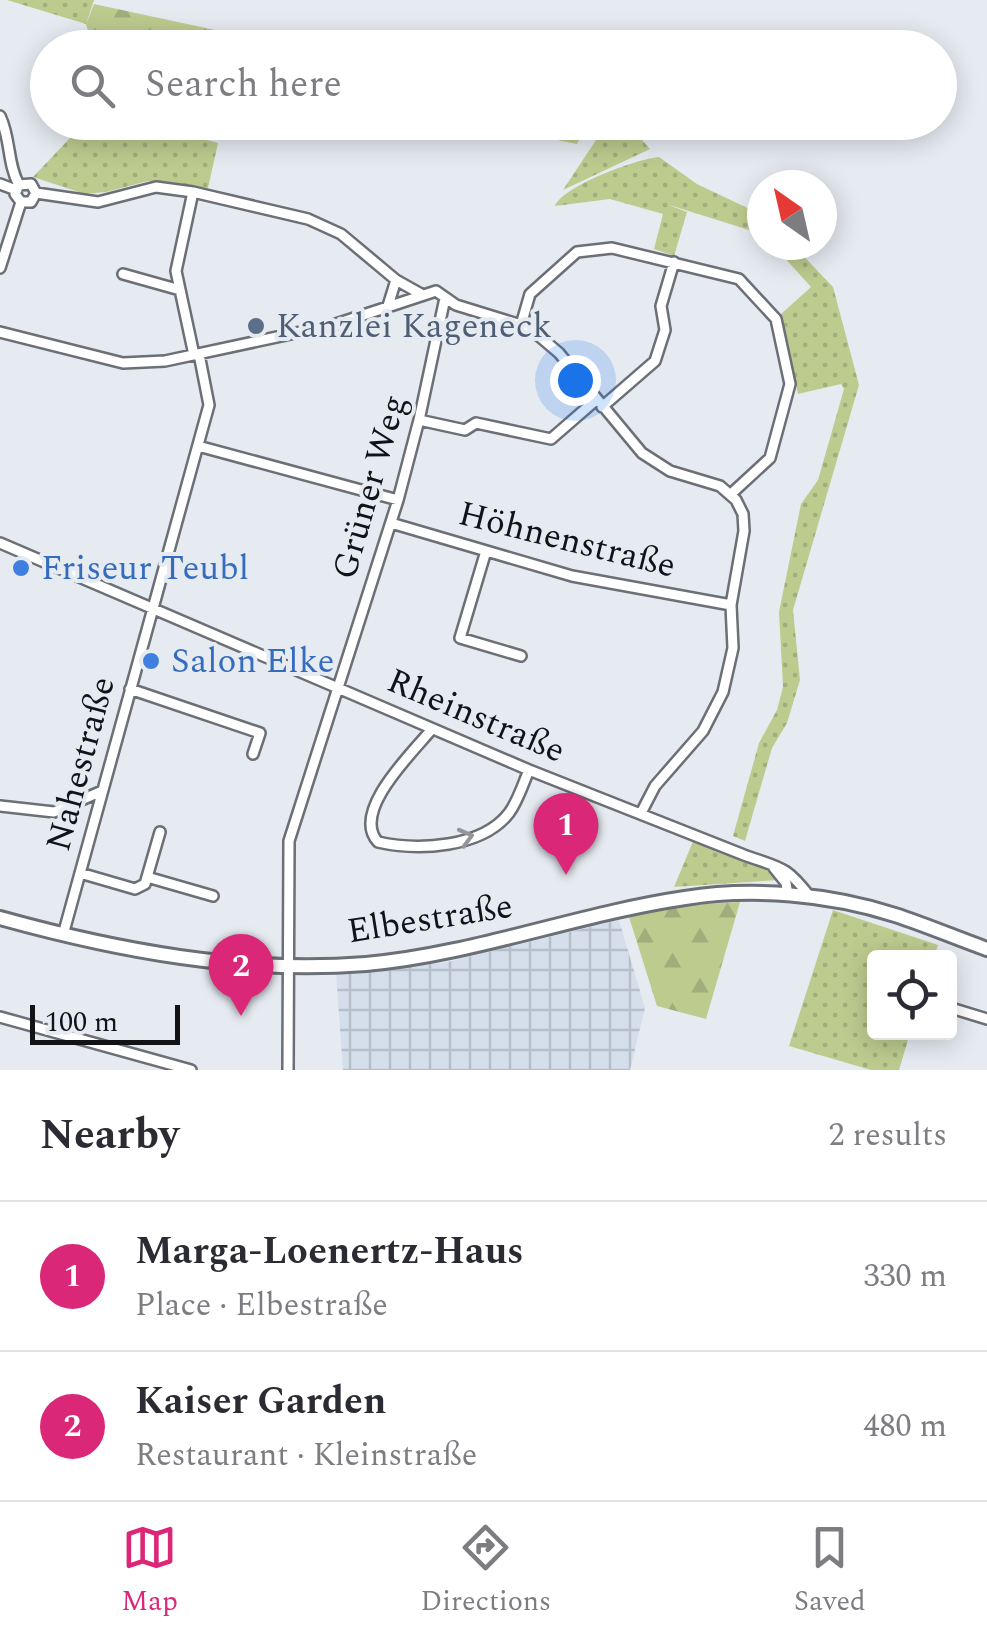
<!DOCTYPE html>
<meta charset="utf-8">
<style>
:root{--surface:#fff;--page:#f7f7f7;--text:#2b2b33;--muted:#7c7c81;--line:#e1e1e2;--accent:#db2777}
body{margin:0;font-family:Spectral,serif;background:var(--page);color:var(--text)}
.controls{position:absolute;right:30px;bottom:30px;display:grid;overflow:hidden;border-radius:10px;box-shadow:0 5px 25px #0003}
.controls button{width:90px;height:90px;display:grid;place-items:center;padding:0;border:0;border-bottom:2px solid var(--line);background:var(--surface);color:var(--text);font:50px sans-serif}
.compass{position:absolute;left:747px;top:170px;width:90px;height:90px;border-radius:50%;background:var(--surface);box-shadow:0 5px 25px #0003;rotate:326deg}
.scale{position:absolute;left:30px;bottom:25px;width:150px;box-sizing:border-box;padding-left:10px;border:5px solid #111316;border-top:0;font-size:28px;line-height:35px;white-space:nowrap;color:#111316;-webkit-text-stroke:8px #e6ebf2;paint-order:stroke}
.you{position:absolute;left:575px;top:380px;width:35px;height:35px;margin:-25px;border:8px solid #fff;border-radius:50%;background:#1a73e8;box-shadow:0 0 0 15px #1a73e833}
.badge{display:grid;place-items:center;width:65px;height:65px;border-radius:50%;background:var(--accent);color:#fff;font-size:32px;font-weight:700}
.pin{position:absolute;translate:-50% -82px;filter:drop-shadow(0 2px 5px #0008)}
.pin::after{content:'';position:absolute;top:52px;width:35px;height:30px;background:inherit;clip-path:polygon(0 0,100% 0,50% 100%)}
.list{margin:0;padding:0;list-style:none}
h2{display:flex;justify-content:space-between;align-items:center;height:130px;margin:0;padding:0 40px;font-size:42px}
h2 small{font-size:32px;font-weight:400;color:var(--muted)}
.list li{display:grid;grid-template-columns:65px 1fr auto;gap:30px;align-items:center;box-sizing:border-box;height:150px;padding:0 40px;border-top:2px solid var(--line)}
.list b{display:block;font-size:38px;white-space:nowrap}
.list p{margin:0;font-size:32px;white-space:nowrap;color:var(--muted)}
.list em{font-size:32px;font-style:normal;color:var(--muted)}
.icon{flex:none;width:55px;height:55px;fill:none;stroke:currentColor;stroke-width:2;stroke-linecap:round;stroke-linejoin:round}
.map{position:relative;flex:none;width:987px;height:1070px;overflow:hidden}
.search{position:absolute;background:var(--surface);box-shadow:0 5px 25px #0003;left:30px;right:30px;top:30px;height:110px;display:flex;align-items:center;gap:25px;box-sizing:border-box;padding:0 35px;border-radius:55px;color:var(--muted);font-size:38px}
.sheet{height:430px;background:var(--surface)}
nav{display:flex;justify-content:space-around;align-items:center;box-sizing:border-box;height:140px;border-top:2px solid var(--line);background:var(--surface);font-size:28px;color:var(--muted)}
nav a{display:grid;justify-items:center;gap:5px}
nav .on{color:var(--accent)}
.map>svg:first-child{display:block}
.industrial{fill:url(#industrial-grid)}
.grass{fill:url(#grass-dots)}
.forest{fill:url(#forest-firs)}
.lines{fill:none;stroke-linecap:round;stroke-linejoin:round}
.minor-casing{stroke:#6b6f76;stroke-width:14}
.secondary-casing{stroke:#6b6f76;stroke-width:18}
.minor{stroke:#fff;stroke-width:9}
.secondary{stroke:#fff;stroke-width:12}
.oneway{stroke:#949596}
.service-dot{fill:#5c6f8a;stroke:#e6ebf2;stroke-width:4}
.shop-dot{fill:#3f7fe0;stroke:#e6ebf2;stroke-width:4}
.labels{text-anchor:middle;dominant-baseline:central;stroke-width:8;stroke-linejoin:round;paint-order:stroke}
.service-label{font-size:35px;fill:#4e5e75;stroke:#e6ebf2;text-anchor:start}
.street-label{font-size:35px;fill:#111316;stroke:#e6ebf2}
.shop-label{font-size:35px;fill:#366cbe;stroke:#e6ebf2;text-anchor:start}
</style>
<div class="map">
<svg width="987" height="1070" viewBox="0 0 987 1070">
<defs>
<pattern id="industrial-grid" width="8" height="8" patternUnits="userSpaceOnUse" patternTransform="scale(2.5)"><rect width="8" height="8" fill="#d5dfec"/><path d="M0 4h8M4 0v8" fill="none" stroke="#b6beca"/></pattern>
<pattern id="grass-dots" width="8" height="8" patternUnits="userSpaceOnUse" patternTransform="scale(2.5)"><rect width="8" height="8" fill="#bdcb8f"/><path d="M2 2h.1M6 6h.1" fill="none" stroke="#a1ad7b" stroke-width="1.8" stroke-linecap="round"/></pattern>
<pattern id="forest-firs" width="22" height="20" patternUnits="userSpaceOnUse" patternTransform="scale(2.5)"><rect width="22" height="20" fill="#bdcb8f"/><path d="M5 1l3.5 6h-7zM16 11l3.5 6h-7z" fill="#a1ad7b"/></pattern>
</defs>
<rect width="100%" height="100%" fill="#e6ebf2"/>
<path class="industrial" d="M 619,920 L 645,1008 L 630,1070 L 343,1070 L 336,973 L 443,963 Z"/>
<path class="grass" d="M 7,0 L 94,0 L 86,24 Z
M 109,123 L 150,123 L 198,130 L 196,137 L 218,143 L 208,188 L 148,181 L 106,192 L 85,194 L 33,177 L 70,138 Z
M 474,123 L 587,123 L 577,144 Z
M 599,123 L 627,123 L 650,149 L 563,190 L 596,140 Z
M 659,157 L 697,184 L 762,215 L 762,234 L 666,204 L 687,212 L 674,256 L 654,249 L 663,214 L 610,199 L 555,206 C 563,186 636,159 659,157 Z
M 773,245 L 793,245 L 833,287 L 859,385 L 793,610 L 800,680 L 787,723 L 772,748 L 745,841 L 733,836 L 759,743 L 777,710 L 783,687 L 779,612 L 801,504 L 818,480 L 844,389 L 841,384 L 798,394 L 780,315 L 811,287 Z
M 694,839 L 716,848 L 715,851 L 764,867 L 778,880 L 674,887 Z
M 833,910 L 938,945 L 934,957 L 874,958 L 874,1032 L 910,1033 L 899,1070 L 871,1070 L 789,1046 Z"/>
<path class="forest" d="M 94,4 L 295,47 L 126,48 L 91,41 L 86,24 Z
M 740,902 L 706,1019 L 657,1006 L 629,917 L 685,905 Z"/>
<g class="lines">
<defs>
<path id="minor" d="M 0,116 C 11,139 7,163 19,185 L 15,194 L 21,202 L 0,268
M 0,184 L 16,190
M 19,185 L 31,184 L 36,193 L 31,202 L 21,202
M 193,192 L 176,271 L 194,355
M 36,193 L 98,202 L 156,187 L 193,192 L 308,219 L 341,234 L 396,280 L 421,294
M 123,274 L 180,290
M 387,309 L 396,280
M 521,325 L 530,294 L 577,252 L 612,248 L 739,279 L 776,319 L 790,384 L 770,458 L 731,494
M 0,332 L 123,363 L 165,361 L 333,325 L 436,291 L 456,305 L 521,325 L 539,336 L 559,353 L 642,453 L 670,471 L 720,486 L 736,500 L 743,514 L 744,531 L 731,605 L 733,648 L 723,692 L 703,731 L 655,786 L 641,813
M 602,407 L 655,361 L 665,330 L 661,306 L 674,262
M 419,420 L 465,430 L 476,423 L 551,439 L 597,399
M 198,446 L 398,500
M 391,523 L 572,576 L 731,605
M 0,543 L 529,770 L 744,855 C 780,868 786,865 810,897
M 486,551 L 460,638 L 521,656
M 130,689 L 260,733 L 253,754
M 432,729 C 413,752 350,812 378,842 C 418,851 482,848 509,813 C 518,801 523,784 529,770
M 0,806 L 54,812 L 102,791
M 774,868 L 786,883 L 788,895
M 80,873 L 135,889 L 145,884 L 160,832
M 147,877 L 213,896
M 63,935 L 209,405 L 199,354
M 951,1008 L 987,1019
M 0,1017 L 191,1070
M 288,1070 L 289,841 L 398,500 L 419,420 L 445,298"/>
<path id="secondary" d="M 0,918 C 119,951 242,974 366,964 C 475,954 577,914 685,898 C 752,887 830,894 895,915 C 926,925 956,938 987,949"/>
</defs>
<use href="#minor" class="minor-casing"/>
<use href="#secondary" class="secondary-casing"/>
<use href="#minor" class="minor"/>
<use href="#secondary" class="secondary"/>
</g>
<defs><path id="oneway-chevron" d="M-2-3.5L2.5 0L-2 3.5" fill="none" stroke-width="1.6" stroke-linecap="round" stroke-linejoin="round" transform="scale(2.5)"/></defs>
<use class="oneway" href="#oneway-chevron" transform="translate(466 837) rotate(-15)"/>
<circle class="service-dot" cx="256" cy="326" r="10"/>
<g class="shop-dot">
<circle cx="21" cy="568" r="10"/>
<circle cx="151" cy="661" r="10"/>
</g>
<g class="labels">
<g class="service-label">
<text x="276" y="326">Kanzlei Kageneck</text>
</g>
<g class="street-label">
<text transform="translate(370 487) rotate(-74)">Grüner Weg</text>
<text transform="translate(567 540) rotate(14)">Höhnenstraße</text>
<text transform="translate(476 716) rotate(23)">Rheinstraße</text>
<text transform="translate(81 764) rotate(-75)">Nahestraße</text>
<text transform="translate(430 919) rotate(-9)">Elbestraße</text>
</g>
<g class="shop-label">
<text x="41" y="568">Friseur Teubl</text>
<text x="171" y="661">Salon Elke</text>
</g>
</g>
</svg>
<div class="controls">
<button><svg class="icon" aria-label="locate" viewBox="0 0 24 24"><circle cx="12" cy="12" r="6"/><path d="M12 2v4M12 18v4M2 12h4M18 12h4"/></svg></button>
</div>
<svg class="compass" viewBox="-18 -18 36 36"><path d="M0-13l5 13h-10z" fill="#e53935"/><path d="M0 13l5-13h-10z" fill="#7c7c81"/></svg>
<div class="scale">100 m</div>
<div class="you"></div>
<div class="pin badge" style="left:566px;top:875px">1</div>
<div class="pin badge" style="left:241px;top:1016px">2</div>
<div class="search"><svg class="icon" aria-label="search" viewBox="0 0 24 24"><circle cx="10" cy="10" r="6"/><path d="M15 15l6 6"/></svg>Search here</div>
</div>
<section class="sheet">
<h2>Nearby<small>2 results</small></h2>
<ul class="list">
<li><span class="badge">1</span><div><b>Marga-Loenertz-Haus</b><p>Place · Elbestraße</p></div><em>330 m</em></li>
<li><span class="badge">2</span><div><b>Kaiser Garden</b><p>Restaurant · Kleinstraße</p></div><em>480 m</em></li>
</ul>
</section>
<nav>
<a class="on"><svg class="icon" aria-label="map" viewBox="0 0 24 24"><path d="M3 6l6-2 6 2 6-2v14l-6 2-6-2-6 2zM9 4v14M15 6v14"/></svg>Map</a>
<a><svg class="icon" aria-label="directions" viewBox="0 0 24 24"><path d="M12 3l9 9-9 9-9-9zM9 14v-3h6M13 9l2 2-2 2"/></svg>Directions</a>
<a><svg class="icon" aria-label="saved" viewBox="0 0 24 24"><path d="M7 4h10v16l-5-4-5 4z"/></svg>Saved</a>
</nav>
